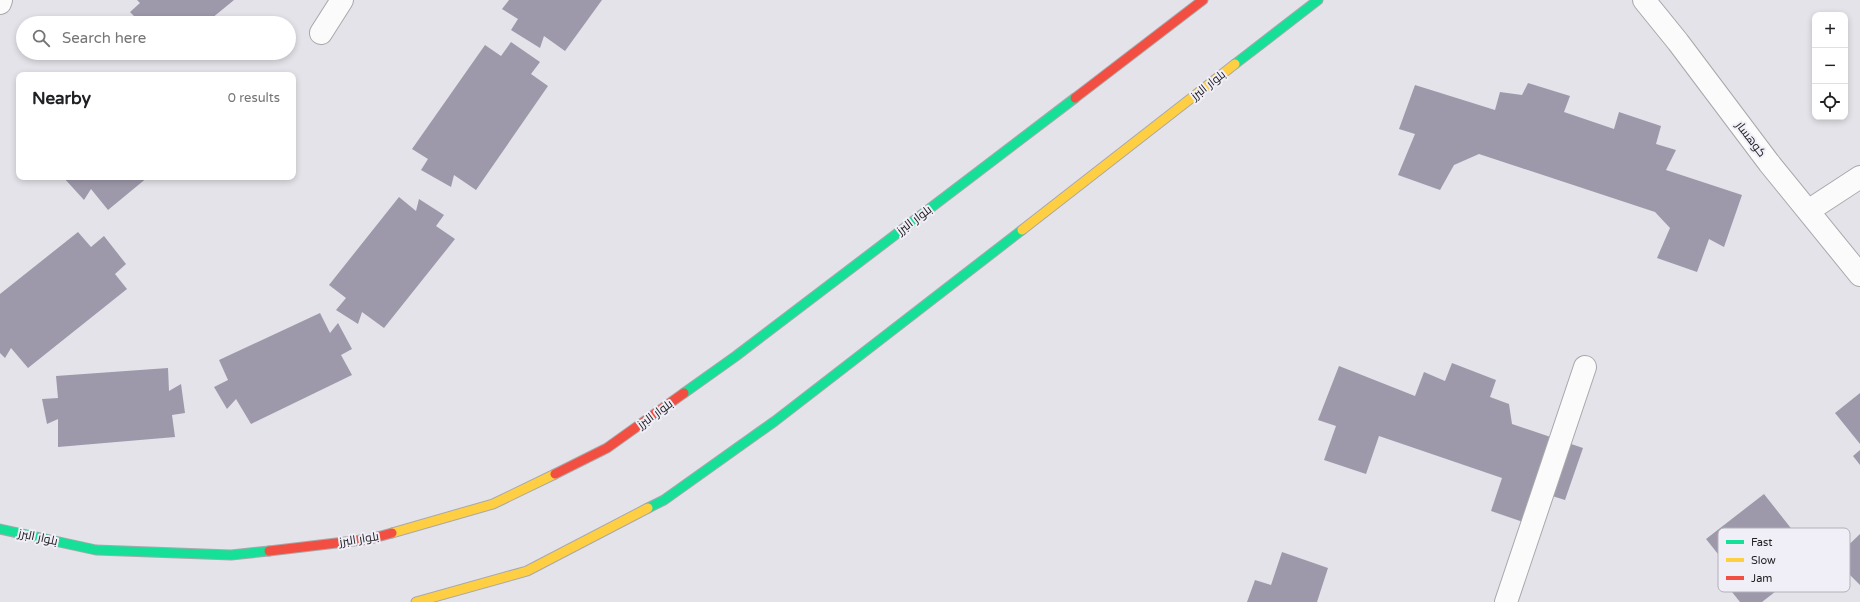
<!DOCTYPE html>
<meta charset="utf-8">
<style>
:root{--surface:#fff;--page:#f6f6f6;--text:#202124;--muted:#757577;--line:#e0e0e0}
body{margin:0;font-family:"Varela Round",Cairo,sans-serif;background:var(--page);color:var(--text)}
.controls{position:absolute;right:12px;top:12px;display:grid;overflow:hidden;border-radius:8px;box-shadow:0 2px 6px #0003}
.controls button{width:36px;height:36px;display:grid;place-items:center;padding:0;border:0;border-bottom:1px solid var(--line);background:var(--surface);color:var(--text);font:20px sans-serif}
.list{margin:0;padding:0;list-style:none}
h2{display:flex;justify-content:space-between;align-items:center;height:52px;margin:0;padding:0 16px;font-size:17px}
h2 small{font-size:13px;font-weight:400;color:var(--muted)}
.icon{flex:none;width:22px;height:22px;fill:none;stroke:currentColor;stroke-width:2;stroke-linecap:round;stroke-linejoin:round}
.map{position:relative;flex:none;width:1860px;height:602px;overflow:hidden}
.search{position:absolute;background:var(--surface);box-shadow:0 2px 6px #0003;left:16px;top:16px;width:280px;height:44px;display:flex;align-items:center;gap:10px;box-sizing:border-box;padding:0 14px;border-radius:22px;color:var(--muted);font-size:15px}
.panel{position:absolute;background:var(--surface);box-shadow:0 2px 6px #0003;left:16px;top:72px;width:280px;height:108px;border-radius:8px}
.map>svg:first-child{display:block}
.building{fill:#9d99aa}
.lines{fill:none;stroke-linecap:round;stroke-linejoin:round}
.street-casing{stroke:#a8a8ab;stroke-width:24}
.fast-casing{stroke:#a8a8ab;stroke-width:11}
.slow-casing{stroke:#a8a8ab;stroke-width:11}
.jam-casing{stroke:#a8a8ab;stroke-width:11}
.street{stroke:#fbfbfc;stroke-width:22}
.fast{stroke:#16e098;stroke-width:9}
.slow{stroke:#ffcf43;stroke-width:9}
.jam{stroke:#f24e42;stroke-width:9}
.labels{text-anchor:middle;dominant-baseline:central;stroke-width:4;stroke-linejoin:round;paint-order:stroke}
.street-label{font-size:12px;fill:#212124;stroke:#f0eff8}
.key{fill:#f0eff8;stroke:#b2b1b8;stroke-width:1}
.key-label{font-size:11px;fill:#212124}
</style>
<div class="map">
<svg width="1860" height="602" viewBox="0 0 1860 602">
<rect width="100%" height="100%" fill="#e4e3e9"/>
<path class="building" d="M 137,0 L 234,0 L 206,23 L 141,23 L 130,12 L 140,3 Z
M 509,0 L 602,0 L 565,51 L 544,36 L 540,48 L 511,30 L 518,19 L 502,9 Z
M 511,42 L 540,62 L 531,74 L 548,86 L 476,190 L 454,175 L 451,187 L 421,170 L 428,159 L 412,149 L 485,45 L 501,56 Z
M 1528,83 L 1570,96 L 1564,112 L 1614,129 L 1619,112 L 1661,126 L 1656,144 L 1676,150 L 1666,170 L 1742,195 L 1724,247 L 1709,239 L 1697,272 L 1657,258 L 1670,228 L 1655,212 L 1479,154 L 1454,165 L 1440,190 L 1398,175 L 1415,134 L 1399,129 L 1415,85 L 1495,110 L 1500,92 L 1522,95 Z
M 63,177 L 148,177 L 108,210 L 91,189 L 84,200 Z
M 399,197 L 416,211 L 419,199 L 444,215 L 436,226 L 455,239 L 384,328 L 362,312 L 358,324 L 336,310 L 346,298 L 329,285 Z
M 78,232 L 91,247 L 104,236 L 126,264 L 115,274 L 127,289 L 28,368 L 11,348 L 5,358 L 0,353 L 0,294 Z
M 320,313 L 330,333 L 338,323 L 352,349 L 341,355 L 352,375 L 251,424 L 236,399 L 227,409 L 214,387 L 228,380 L 219,360 Z
M 1452,363 L 1496,380 L 1490,397 L 1509,404 L 1512,424 L 1583,448 L 1565,500 L 1549,495 L 1538,527 L 1491,511 L 1502,478 L 1379,436 L 1366,474 L 1324,460 L 1336,426 L 1318,420 L 1339,366 L 1415,396 L 1424,372 L 1445,381 Z
M 168,368 L 169,391 L 181,384 L 185,413 L 172,415 L 175,437 L 58,447 L 58,419 L 47,424 L 42,399 L 58,398 L 56,376 Z
M 1860,393 L 1860,444 L 1835,413 Z
M 1860,450 L 1860,465 L 1853,456 Z
M 1764,494 L 1816,560 L 1762,602 L 1740,602 L 1724,582 L 1734,574 L 1706,539 Z
M 1860,534 L 1860,585 L 1834,559 Z
M 1282,552 L 1328,568 L 1317,602 L 1247,602 L 1255,580 L 1271,585 Z"/>
<g class="lines">
<defs>
<path id="street" d="M 1644,0 L 1678,42 L 1769,163 L 1860,275
M 0,3 L 1,0
M 321,33 L 342,0
M 1808,211 L 1860,177
M 1506,602 L 1585,367"/>
<path id="fast" d="M 1235,64 L 1318,0
M 684,393 L 736,356 L 1075,98
M 648,508 L 664,500 L 775,421 L 1022,230
M 0,529 L 96,550 L 231,555 L 269,551"/>
<path id="slow" d="M 1022,230 L 1235,64
M 392,533 L 493,504 L 555,474
M 416,602 L 527,571 L 648,508"/>
<path id="jam" d="M 1075,98 L 1203,0
M 555,474 L 607,448 L 684,393
M 269,551 L 370,539 L 392,533"/>
</defs>
<use href="#street" class="street-casing"/>
<use href="#fast" class="fast-casing"/>
<use href="#slow" class="slow-casing"/>
<use href="#jam" class="jam-casing"/>
<use href="#street" class="street"/>
<use href="#fast" class="fast"/>
<use href="#slow" class="slow"/>
<use href="#jam" class="jam"/>
</g>
<g class="labels">
<g class="street-label">
<text transform="translate(1208 85) rotate(-38)">بلوار البرز</text>
<text transform="translate(1751 139) rotate(53)">کوهسار</text>
<text transform="translate(914 220) rotate(-37)">بلوار البرز</text>
<text transform="translate(655 414) rotate(-36)">بلوار البرز</text>
<text transform="translate(38 537) rotate(12)">بلوار البرز</text>
<text transform="translate(359 539) rotate(-9)">بلوار البرز</text>
</g>
</g>
<rect x="1718" y="528" width="132" height="64" rx="6" class="key"/>
<rect x="1726" y="540" width="18" height="4" fill="#16e098"/>
<rect x="1726" y="558" width="18" height="4" fill="#ffcf43"/>
<rect x="1726" y="576" width="18" height="4" fill="#f24e42"/>
<g class="key-label">
<text x="1751" y="546">Fast</text>
<text x="1751" y="564">Slow</text>
<text x="1751" y="582">Jam</text>
</g>
</svg>
<div class="controls">
<button>+</button>
<button>−</button>
<button><svg class="icon" aria-label="locate" viewBox="0 0 24 24"><circle cx="12" cy="12" r="6"/><path d="M12 2v4M12 18v4M2 12h4M18 12h4"/></svg></button>
</div>
<div class="search"><svg class="icon" aria-label="search" viewBox="0 0 24 24"><circle cx="10" cy="10" r="6"/><path d="M15 15l6 6"/></svg>Search here</div>
<section class="panel">
<h2>Nearby<small>0 results</small></h2>
<ul class="list">
</ul>
</section>
</div>
